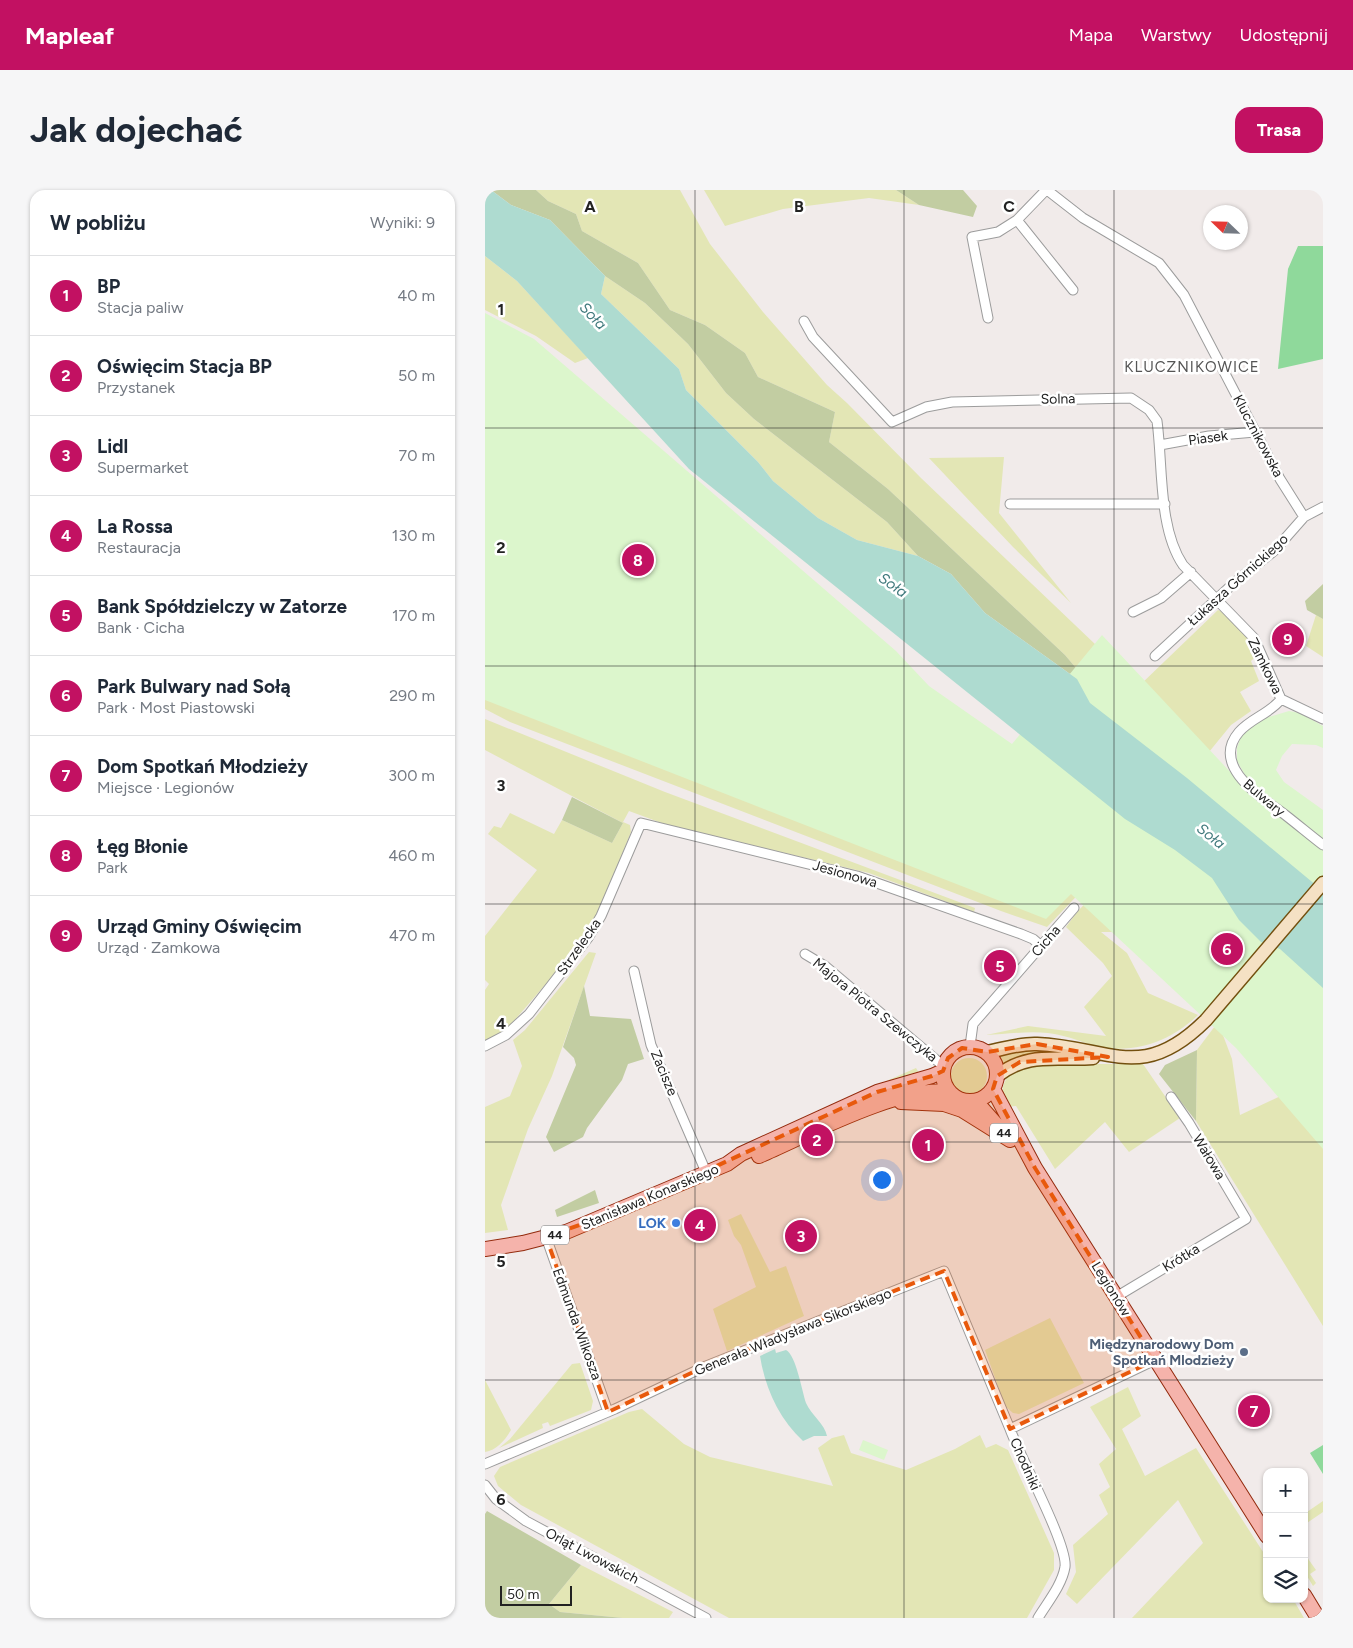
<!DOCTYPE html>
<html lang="pl">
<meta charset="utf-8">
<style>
:root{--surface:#fff;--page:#f6f6f7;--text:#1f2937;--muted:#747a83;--line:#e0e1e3;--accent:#c21162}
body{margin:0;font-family:Figtree,sans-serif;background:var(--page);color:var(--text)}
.controls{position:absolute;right:15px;bottom:15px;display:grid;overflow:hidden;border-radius:10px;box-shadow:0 1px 4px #0004}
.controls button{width:45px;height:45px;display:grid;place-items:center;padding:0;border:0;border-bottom:1px solid var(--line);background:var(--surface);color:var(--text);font:25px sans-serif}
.compass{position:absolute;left:718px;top:15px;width:45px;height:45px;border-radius:50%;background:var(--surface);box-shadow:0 1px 4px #0004;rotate:293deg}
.scale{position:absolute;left:15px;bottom:12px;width:72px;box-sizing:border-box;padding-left:5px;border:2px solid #222;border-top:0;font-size:14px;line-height:18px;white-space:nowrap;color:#222;-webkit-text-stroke:4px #fff;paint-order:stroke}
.you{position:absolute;left:396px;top:989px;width:18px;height:18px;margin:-12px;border:4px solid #fff;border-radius:50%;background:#1a73e8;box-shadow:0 0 0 8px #1a73e833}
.badge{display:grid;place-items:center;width:32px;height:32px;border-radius:50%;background:var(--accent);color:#fff;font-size:16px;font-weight:700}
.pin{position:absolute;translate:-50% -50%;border:2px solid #fff;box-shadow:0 1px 5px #0006}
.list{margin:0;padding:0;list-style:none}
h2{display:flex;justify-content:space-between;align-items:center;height:65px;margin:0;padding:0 20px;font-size:21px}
h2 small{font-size:16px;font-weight:400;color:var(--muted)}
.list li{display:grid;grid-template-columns:32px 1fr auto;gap:15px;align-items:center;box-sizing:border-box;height:80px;padding:0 20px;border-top:1px solid var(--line)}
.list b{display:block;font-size:19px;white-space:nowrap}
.list p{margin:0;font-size:16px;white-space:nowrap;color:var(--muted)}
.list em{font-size:16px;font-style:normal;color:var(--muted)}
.icon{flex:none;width:28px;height:28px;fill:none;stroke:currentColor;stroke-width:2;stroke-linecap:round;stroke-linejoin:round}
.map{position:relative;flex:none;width:838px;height:1428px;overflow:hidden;border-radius:15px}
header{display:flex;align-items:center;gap:30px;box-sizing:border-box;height:70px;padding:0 25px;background:var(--accent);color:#fff}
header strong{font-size:24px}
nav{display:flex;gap:28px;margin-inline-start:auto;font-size:18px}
.intro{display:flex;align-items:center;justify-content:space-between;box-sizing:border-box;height:120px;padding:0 30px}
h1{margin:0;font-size:35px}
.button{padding:12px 22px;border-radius:15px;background:var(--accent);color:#fff;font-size:18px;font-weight:700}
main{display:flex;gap:30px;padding:0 30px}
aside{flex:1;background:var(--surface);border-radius:15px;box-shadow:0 1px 4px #0004}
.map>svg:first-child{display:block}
.grass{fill:#e3e6b5}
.forest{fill:#c2cda2}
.park{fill:#dcf6cc}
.pitch{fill:#8fd99b}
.water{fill:#aedbd0}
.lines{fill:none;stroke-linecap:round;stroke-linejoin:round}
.street-casing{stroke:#9c9c9c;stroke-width:11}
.secondary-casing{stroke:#73500f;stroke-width:15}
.primary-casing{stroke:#932a0d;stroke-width:16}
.street{stroke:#fff;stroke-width:9}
.secondary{stroke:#f5e1c4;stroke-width:12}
.primary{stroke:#f5b3ab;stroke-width:14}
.marked{fill:#e8590c;fill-opacity:0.2;stroke:#e8590c;stroke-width:4;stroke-dasharray:10 6;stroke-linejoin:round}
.grid{fill:none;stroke:#222;stroke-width:1;stroke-opacity:0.55}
.shop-dot{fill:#3f7fe0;stroke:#fff;stroke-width:2}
.service-dot{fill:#5c6f8a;stroke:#fff;stroke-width:2}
.labels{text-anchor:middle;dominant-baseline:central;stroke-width:5;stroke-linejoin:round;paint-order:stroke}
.shield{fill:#fff;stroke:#646464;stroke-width:1}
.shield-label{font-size:12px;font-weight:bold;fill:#222}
.street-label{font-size:14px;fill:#222;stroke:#fff}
.shop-label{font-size:14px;font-weight:bold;fill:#366cbe;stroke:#fff;text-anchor:end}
.service-label{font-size:14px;font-weight:bold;fill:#4e5e75;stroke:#fff;text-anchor:end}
.water-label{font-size:15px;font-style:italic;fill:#417a7d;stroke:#fff}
.neighbourhood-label{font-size:15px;letter-spacing:1px;fill:#555;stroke:#fff}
.grid-label{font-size:16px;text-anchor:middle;font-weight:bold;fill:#222;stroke:#fff;stroke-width:5;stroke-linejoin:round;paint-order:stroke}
</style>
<header>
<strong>Mapleaf</strong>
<nav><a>Mapa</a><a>Warstwy</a><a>Udostępnij</a></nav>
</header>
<div class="intro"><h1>Jak dojechać</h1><a class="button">Trasa</a></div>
<main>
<aside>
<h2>W pobliżu<small>Wyniki: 9</small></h2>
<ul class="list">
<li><span class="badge">1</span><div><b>BP</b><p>Stacja paliw</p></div><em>40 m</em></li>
<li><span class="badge">2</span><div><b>Oświęcim Stacja BP</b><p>Przystanek</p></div><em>50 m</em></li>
<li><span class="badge">3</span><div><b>Lidl</b><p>Supermarket</p></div><em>70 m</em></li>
<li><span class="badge">4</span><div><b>La Rossa</b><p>Restauracja</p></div><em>130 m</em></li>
<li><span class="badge">5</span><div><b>Bank Spółdzielczy w Zatorze</b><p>Bank · Cicha</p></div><em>170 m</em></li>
<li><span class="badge">6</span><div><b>Park Bulwary nad Sołą</b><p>Park · Most Piastowski</p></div><em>290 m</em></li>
<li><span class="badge">7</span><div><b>Dom Spotkań Młodzieży</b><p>Miejsce · Legionów</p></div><em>300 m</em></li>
<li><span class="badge">8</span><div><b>Łęg Błonie</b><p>Park</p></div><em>460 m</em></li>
<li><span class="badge">9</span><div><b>Urząd Gminy Oświęcim</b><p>Urząd · Zamkowa</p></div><em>470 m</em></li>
</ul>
</aside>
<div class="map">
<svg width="838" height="1428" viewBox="0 0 838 1428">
<rect width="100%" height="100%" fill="#f1ebea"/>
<path class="grass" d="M 51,0 L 195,0 L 225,54 L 278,122 L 342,195 L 362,213 L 436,288 L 654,496 L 733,420 L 738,422 L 762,448 L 771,466 L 766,471 L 774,491 L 755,502 L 766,521 L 746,535 L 724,562 L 596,484 L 580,465 L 403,299 L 344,252 L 350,222 L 273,187 L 260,163 L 220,135 L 185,120 L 153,73 L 97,41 L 91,24 L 63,11 Z
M 219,0 L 411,0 L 434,15 L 384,8 L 298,19 L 240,36 Z
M 0,66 L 32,91 L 103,168 L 90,173 L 51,146 L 0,120 Z
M 120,86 L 160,113 L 203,154 L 241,203 L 269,229 L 402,332 L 433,366 L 372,350 L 333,328 L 288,291 L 273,272 L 201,200 L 194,179 L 116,104 Z
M 519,267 L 514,323 L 586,413 L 528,357 L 444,268 Z
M 831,425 L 838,429 L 838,467 L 821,456 Z
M 0,508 L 656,639 L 562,737 L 516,721 L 25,532 L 0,519 Z
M 0,529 L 180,602 L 490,718 L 489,722 L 384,683 L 182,635 L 144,621 L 138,632 L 145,635 L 146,642 L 112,726 L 97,752 L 22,839 L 0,851 L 0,800 L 4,794 L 0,790 L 0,746 L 52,680 L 3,644 L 9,636 L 16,638 L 25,623 L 69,644 L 77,630 L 127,653 L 138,633 L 0,560 Z
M 666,645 L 642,742 L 616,742 L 642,763 L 663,803 L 713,825 C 689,848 658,862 623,858 C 603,856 584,845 563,843 C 543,841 521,844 501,845 L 543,836 L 621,846 L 599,817 L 627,786 L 618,773 L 581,737 L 592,722 Z
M 104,762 L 111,763 L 67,886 L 43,939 L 16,1015 L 23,1040 L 0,1043 L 0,917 L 25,906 L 37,876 L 28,850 L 40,840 Z
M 733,832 L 747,869 L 755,925 L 838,886 L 838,1136 L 711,931 L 712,860 Z
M 537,858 L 591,863 L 517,876 L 511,863 Z
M466 886a18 18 0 1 1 36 0a18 18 0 1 1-36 0Z
M 544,874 L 658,874 L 695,928 L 644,962 L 620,932 L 570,979 L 531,916 L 521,917 C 511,895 523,881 544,874 Z
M 431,878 L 436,886 L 374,903 Z
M 256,1024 L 285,1082 L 301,1076 L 319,1126 L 242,1161 L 228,1119 L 271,1097 L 256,1055 L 249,1046 L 243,1030 Z
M 565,1128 L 599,1193 L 534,1224 L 528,1223 L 520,1216 L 500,1160 Z
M 95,1173 L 108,1211 L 106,1220 L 65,1236 L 63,1232 L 57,1234 L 58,1238 L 14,1258 L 25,1249 L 87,1174 Z
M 0,1190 L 26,1240 C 20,1250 12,1260 0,1262 Z
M 643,1197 L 656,1226 L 637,1239 L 660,1286 L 711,1258 L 782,1368 L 782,1409 L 808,1409 L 819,1428 L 647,1428 L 718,1353 L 693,1310 L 592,1414 L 581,1404 L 591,1382 L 588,1355 L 623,1324 L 614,1305 L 625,1297 L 614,1274 L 631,1259 L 605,1217 Z
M 157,1219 L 199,1254 L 225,1267 L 348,1296 L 333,1258 L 347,1248 L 359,1245 L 366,1263 L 421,1280 L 470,1259 L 495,1245 L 501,1258 L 511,1254 L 523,1260 L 569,1363 L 569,1380 L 542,1428 L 244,1428 L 36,1315 L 13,1296 L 9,1286 L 15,1277 L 144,1222 Z
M 838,1311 L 838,1322 L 819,1335 L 819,1324 Z
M 819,1363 L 831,1380 L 825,1384 L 831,1393 L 828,1396 L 819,1381 Z
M 96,1375 L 188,1422 L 184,1428 L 138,1428 L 75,1422 L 64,1414 Z"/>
<path class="forest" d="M 6,0 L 51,0 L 63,11 L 91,24 L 97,41 L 153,73 L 185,120 L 220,135 L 260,163 L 273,187 L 350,222 L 344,252 L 403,299 L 580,465 L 596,484 L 592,489 L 500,423 L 466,384 L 433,366 L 402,332 L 269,229 L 241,203 L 203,154 L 160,113 L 120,86 L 65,30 L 26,15 Z
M 411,0 L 478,0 L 492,16 L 488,27 L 434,15 Z
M 838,394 L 838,429 L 822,420 L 820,411 Z
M 87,607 L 138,633 L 127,653 L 77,630 Z
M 99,796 L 105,826 L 146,829 L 159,869 L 143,874 L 137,890 L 102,938 L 98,947 L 69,962 L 61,947 L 91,875 L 89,868 L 78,857 Z
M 712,860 L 711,931 L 674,884 L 680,875 Z
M 110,1000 L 114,1013 L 72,1027 L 70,1020 Z
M 2,1321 L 96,1375 L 64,1414 L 75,1422 L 138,1428 L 0,1428 L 0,1324 Z"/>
<path class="park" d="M 0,123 L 49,149 L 411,461 L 444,496 L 527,554 L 617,445 L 749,586 L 758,599 L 838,660 L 838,959 L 751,858 L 586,704 L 561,729 L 0,510 Z
M 804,521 L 815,523 L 838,536 L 838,558 L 831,555 L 807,554 L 797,566 L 791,580 L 799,592 L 838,620 L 838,650 L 764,592 L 752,571 L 752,558 L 756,546 L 774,530 Z
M 378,1250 L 403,1260 L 399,1270 L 374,1260 Z"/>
<path class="pitch" d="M 813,56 L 838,56 L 838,169 L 793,179 L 803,79 Z
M 838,1255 L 838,1284 L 825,1263 Z"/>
<path class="water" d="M 0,0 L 6,0 L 26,15 L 65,30 L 120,86 L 116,104 L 194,179 L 201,200 L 273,272 L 288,291 L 333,328 L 372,350 L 433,366 L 466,384 L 500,423 L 592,489 L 605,513 L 702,588 L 838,701 L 838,798 L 795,759 L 776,752 L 754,730 L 727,688 L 690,660 L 640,629 L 204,279 L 32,91 L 0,66 Z
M 290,1159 L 291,1163 L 301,1160 C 311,1165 317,1201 321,1213 C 326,1225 340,1234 342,1246 L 329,1246 L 318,1251 C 294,1229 280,1198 275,1166 Z"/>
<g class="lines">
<defs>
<path id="street" d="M 561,0 L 532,30 L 588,100
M 562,0 L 598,28 L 674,73 L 699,105 L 795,289 L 819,327
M 503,128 L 487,47 L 513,42 L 532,30
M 319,131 L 328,147 L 407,232 L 441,217 L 467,212 L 646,208 L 664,220 L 672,231 C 678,275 673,338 698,375 L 769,448 L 796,509 L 838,529
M 675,255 L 724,246 L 770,242
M 525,314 L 680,314
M 648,422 L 676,408 L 706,382
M 670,466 L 750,392 L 789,361 L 819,327 L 838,317
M 796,509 C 786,523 766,528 754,542 C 725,576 776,607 799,624 C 812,634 825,645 838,655
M 320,764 L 340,776 L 456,874 L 460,874
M 149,781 L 166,855 L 221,982
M 0,856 L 21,845 L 44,824 L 103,748 L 116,726 L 156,633 L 372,686 L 536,744 L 548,749 L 556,756
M 485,856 L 488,834 L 589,718
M 61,1047 L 123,1222
M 631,1107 L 761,1029 L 704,933 L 686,907
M 0,1274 L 130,1219 L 221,1176 L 459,1081 L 525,1239
M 0,1295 L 11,1309 L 41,1331 L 221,1428
M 553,1428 C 562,1413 577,1395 580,1377 C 583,1355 535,1267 525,1239 L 670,1170"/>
<path id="secondary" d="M 502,862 C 519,859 535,853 552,854 C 625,857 657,894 721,830 L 838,693
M 512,886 C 544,861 571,871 608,868"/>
<path id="primary" d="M458 884a27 27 0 1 1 54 0a27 27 0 1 1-54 0Z
M 508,899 L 550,978 L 782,1346
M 486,911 L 496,917 L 518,942
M 416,912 L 459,914 L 477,920 L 525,950
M 274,966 C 316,948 424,891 465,903
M 0,1059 L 38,1053 L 81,1042 L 242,974 L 256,964 L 392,902 L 447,886 L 458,881
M 819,1405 L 833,1428"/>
</defs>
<use href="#street" class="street-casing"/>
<use href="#secondary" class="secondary-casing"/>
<use href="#primary" class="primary-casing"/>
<use href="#street" class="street"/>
<use href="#secondary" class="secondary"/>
<use href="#primary" class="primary"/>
</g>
<path class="marked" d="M 552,854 L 623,867 L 535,872 L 512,886 L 508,899 L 550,978 L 670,1170 L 525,1239 L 459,1081 L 221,1176 L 123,1222 L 61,1047 L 136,1020 L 392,902 L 447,886 L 458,881 L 463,868 L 477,858 L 502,862 Z"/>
<path class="grid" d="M 210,0 L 210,1428M 419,0 L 419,1428M 629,0 L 629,1428M 0,238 L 838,238M 0,476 L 838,476M 0,714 L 838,714M 0,952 L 838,952M 0,1190 L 838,1190"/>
<circle class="shop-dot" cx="191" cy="1033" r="5"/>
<circle class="service-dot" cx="759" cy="1162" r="5"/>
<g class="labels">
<g class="shield">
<rect x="505" y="933.5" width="28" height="19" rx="4"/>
<rect x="56" y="1035.5" width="28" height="19" rx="4"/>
</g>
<g class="shield-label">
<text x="519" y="943">44</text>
<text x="70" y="1045">44</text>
</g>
<g class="street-label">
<text transform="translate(573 209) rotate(-1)">Solna</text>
<text transform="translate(773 246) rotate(62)">Klucznikowska</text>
<text transform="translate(723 248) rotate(-8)">Piasek</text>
<text transform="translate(753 390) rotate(-42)">Łukasza Górnickiego</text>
<text transform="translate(780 476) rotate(64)">Zamkowa</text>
<text transform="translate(779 608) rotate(40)">Bulwary</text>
<text transform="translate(360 684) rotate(16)">Jesionowa</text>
<text transform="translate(561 751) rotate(-49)">Cicha</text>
<text transform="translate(94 757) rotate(-55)">Strzelecka</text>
<text transform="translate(390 820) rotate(39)">Majora Piotra Szewczyka</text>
<text transform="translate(179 883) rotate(67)">Zacisze</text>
<text transform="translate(724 967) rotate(59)">Wałowa</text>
<text transform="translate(165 1007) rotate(-23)">Stanisława Konarskiego</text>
<text transform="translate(696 1068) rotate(-31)">Krótka</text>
<text transform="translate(626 1099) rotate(58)">Legionów</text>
<text transform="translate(92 1134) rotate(70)">Edmunda Wilkosza</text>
<text transform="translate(308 1142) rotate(-22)">Generała Władysława Sikorskiego</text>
<text transform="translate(540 1274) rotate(66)">Chodniki</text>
<text transform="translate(107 1366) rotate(28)">Orląt Lwowskich</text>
</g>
<g class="shop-label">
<text x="181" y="1033">LOK</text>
</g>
<g class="service-label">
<text x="749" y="1154">Międzynarodowy Dom<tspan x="749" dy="16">Spotkań Mlodzieży</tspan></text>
</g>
<g class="water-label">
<text transform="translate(108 126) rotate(46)">Soła</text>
<text transform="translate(408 395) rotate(35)">Soła</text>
<text transform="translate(726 646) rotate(39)">Soła</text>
</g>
<g class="neighbourhood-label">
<text x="707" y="177">KLUCZNIKOWICE</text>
</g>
</g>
<g class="grid-label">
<text x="105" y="22">A</text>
<text x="314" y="22">B</text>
<text x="524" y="22">C</text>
<text x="16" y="125">1</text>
<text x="16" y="363">2</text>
<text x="16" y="601">3</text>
<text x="16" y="839">4</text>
<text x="16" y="1077">5</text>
<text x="16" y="1315">6</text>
</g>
</svg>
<div class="controls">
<button>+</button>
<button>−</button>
<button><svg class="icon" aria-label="layers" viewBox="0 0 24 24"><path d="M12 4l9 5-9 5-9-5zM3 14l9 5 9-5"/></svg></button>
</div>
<svg class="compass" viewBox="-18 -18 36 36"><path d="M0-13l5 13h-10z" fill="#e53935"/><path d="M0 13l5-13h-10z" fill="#747a83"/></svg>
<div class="scale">50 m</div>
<div class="you"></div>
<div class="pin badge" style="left:443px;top:955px">1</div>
<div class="pin badge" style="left:332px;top:950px">2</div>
<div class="pin badge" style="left:316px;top:1046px">3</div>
<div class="pin badge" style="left:215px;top:1035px">4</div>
<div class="pin badge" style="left:515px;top:776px">5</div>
<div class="pin badge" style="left:742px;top:759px">6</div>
<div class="pin badge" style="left:769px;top:1221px">7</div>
<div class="pin badge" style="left:153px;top:370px">8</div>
<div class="pin badge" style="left:803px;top:449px">9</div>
</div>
</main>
